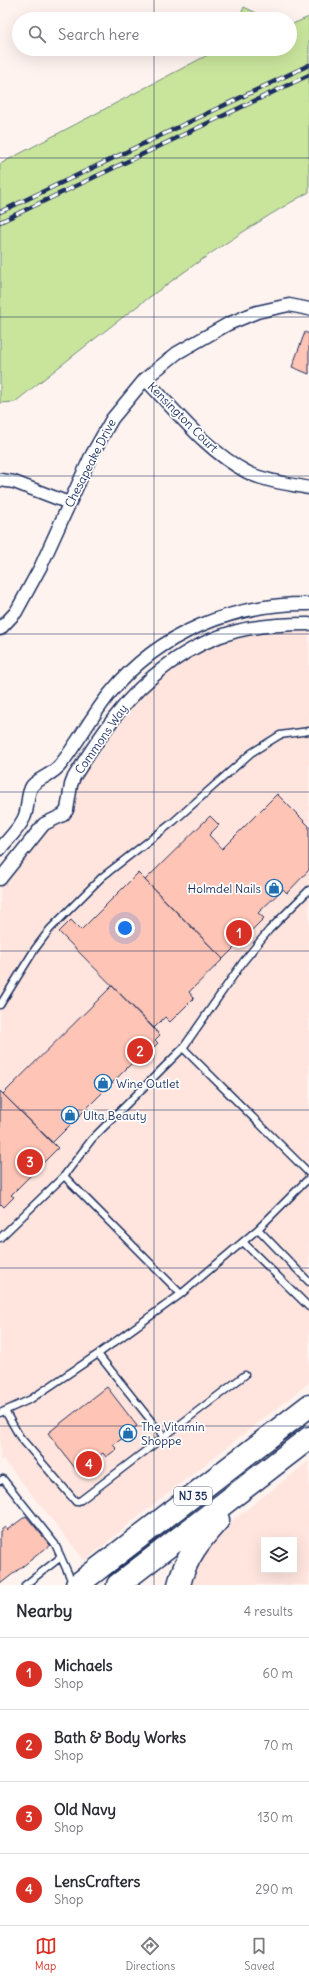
<!DOCTYPE html>
<style>
:root{--surface:#fff;--page:#f7f7f7;--text:#2b2b33;--muted:#7c7c81;--line:#e1e1e2;--accent:#d93025}
body{margin:0;font-family:Delius,sans-serif;background:var(--page);color:var(--text)}
.controls{position:absolute;right:12px;bottom:12px;display:grid;overflow:hidden;border-radius:0px;box-shadow:0 4px 16px #0002}
.controls button{width:36px;height:36px;display:grid;place-items:center;padding:0;border:0;border-bottom:1px solid var(--line);background:var(--surface);color:var(--text);font:20px sans-serif}
.you{position:absolute;left:125px;top:928px;width:14px;height:14px;margin:-10px;border:3px solid #fff;border-radius:50%;background:#1a73e8;box-shadow:0 0 0 6px #1a73e833}
.badge{display:grid;place-items:center;width:26px;height:26px;border-radius:50%;background:var(--accent);color:#fff;font-size:13px;font-weight:700}
.pin{position:absolute;translate:-50% -50%;border:2px solid #fff;box-shadow:0 1px 4px #0006}
.list{margin:0;padding:0;list-style:none}
h2{display:flex;justify-content:space-between;align-items:center;height:52px;margin:0;padding:0 16px;font-size:17px}
h2 small{font-size:13px;font-weight:400;color:var(--muted)}
.list li{display:grid;grid-template-columns:26px 1fr auto;gap:12px;align-items:center;box-sizing:border-box;height:72px;padding:0 16px;border-top:1px solid var(--line)}
.list b{display:block;font-size:15px;white-space:nowrap}
.list p{margin:0;font-size:13px;white-space:nowrap;color:var(--muted)}
.list em{font-size:13px;font-style:normal;color:var(--muted)}
.icon{flex:none;width:22px;height:22px;fill:none;stroke:currentColor;stroke-width:2;stroke-linecap:round;stroke-linejoin:round}
.map{position:relative;flex:none;width:309px;height:1585px;overflow:hidden}
.search{position:absolute;background:var(--surface);box-shadow:0 4px 16px #0002;left:12px;right:12px;top:12px;height:44px;display:flex;align-items:center;gap:10px;box-sizing:border-box;padding:0 14px;border-radius:22px;color:var(--muted);font-size:15px}
.sheet{height:340px;background:var(--surface)}
nav{display:flex;justify-content:space-around;align-items:center;box-sizing:border-box;height:56px;border-top:1px solid var(--line);background:var(--surface);font-size:11px;color:var(--muted)}
nav a{display:grid;justify-items:center;gap:2px}
nav .on{color:var(--accent)}
.map>svg:first-child{display:block}
.built{fill:#ffe5de;fill-rule:evenodd}
.green{fill:#c9e59c;stroke:#728a7d}
.building{fill:#fec4b5;stroke:#1b2f5e}
.lines{fill:none;stroke-linecap:round;stroke-linejoin:round}
.lane-casing{stroke:#1b2f5e;stroke-width:9}
.street-casing{stroke:#1b2f5e;stroke-width:15}
.highway-casing{stroke:#1b2f5e;stroke-width:25}
.lane{stroke:#fff;stroke-width:6}
.street{stroke:#fff;stroke-width:12}
.highway{stroke:#fff;stroke-width:22}
.rail-casing{stroke:#1b2f5e;stroke-width:4.5}
.rail{stroke:#fff;stroke-width:3;stroke-dasharray:9;stroke-linecap:butt}
.grid{fill:none;stroke:#1b2f5e;stroke-width:1;stroke-opacity:0.55}
.labels{text-anchor:middle;dominant-baseline:central;stroke-width:3.5;stroke-linejoin:round;paint-order:stroke}
.shield{fill:#fff;stroke:#5f6d8e;stroke-width:1}
.shield-label{font-size:11px;font-weight:bold;fill:#1b2f5e}
.street-label{font-size:12px;fill:#1b2f5e;stroke:#fff}
.poi-label{font-size:12px;fill:#1b2f5e;stroke:#fff;text-anchor:start}
</style>
<div class="map">
<svg width="309" height="1585" viewBox="0 0 309 1585">
<rect width="100%" height="100%" fill="#fff3f0"/>
<filter id="ink" filterUnits="userSpaceOnUse"><feTurbulence type="fractalNoise" baseFrequency=".025" numOctaves="2"/><feDisplacementMap in="SourceGraphic" scale="8" xChannelSelector="R" yChannelSelector="G"/><feConvolveMatrix kernelMatrix="1 2 1 2 8 2 1 2 1" color-interpolation-filters="sRGB"/></filter>
<g filter="url(#ink)">
<path class="built" d="M 309,628 L 309,1383 L 136,1518 L 85,1561 L 3,1459 L 0,1461 L 0,887 L 45,831 L 72,813 L 76,804 L 79,782 L 129,710 L 153,684 L 184,660 L 219,643 L 268,630 Z
M 309,1461 L 309,1585 L 187,1585 L 190,1572 L 228,1524 ZM 264,1540 L 294,1540 L 294,1570 L 264,1570 Z"/>
<path class="green" d="M 244,7 L 269,19 L 239,19 Z
M 309,17 L 309,192 C 204,251 109,327 15,402 L 0,403 L 0,164 L 219,49 L 290,49 L 290,25 Z"/>
<path class="building" d="M 305,332 L 309,334 L 309,374 L 292,367 Z
M 277,794 L 309,826 L 309,870 L 287,893 L 283,889 L 258,913 L 264,918 L 223,959 L 145,880 L 210,816 L 219,825 L 209,835 L 222,849 Z
M 138,873 L 223,959 L 189,992 L 194,998 L 170,1022 L 165,1017 L 154,1028 L 59,932 L 71,920 L 81,930 Z
M 112,986 L 160,1035 L 155,1040 L 158,1043 L 141,1060 L 138,1057 L 52,1143 L 3,1094 Z
M 0,1091 L 58,1148 L 11,1195 L 14,1197 L 4,1207 L 1,1204 L 0,1205 Z
M 107,1387 L 137,1426 L 132,1430 L 135,1435 L 126,1442 L 123,1438 L 113,1445 L 117,1449 L 106,1457 L 103,1453 L 94,1460 L 97,1465 L 87,1472 L 84,1468 L 78,1472 L 48,1433 Z
M 26,1516 L 50,1545 L 0,1584 L 0,1531 L 5,1527 L 7,1530 Z"/>
<g class="lines">
<defs>
<path id="lane" d="M 0,1005 L 35,949 L 50,929 L 102,877 L 173,822 L 251,753 L 280,735 L 309,731
M 183,1048 L 309,1173
M 64,1176 L 181,1294
M 258,1229 L 309,1282
M 0,1238 L 64,1176 L 92,1139 L 183,1048 L 243,962 L 269,930 L 309,890
M 243,1242 L 309,1307
M 98,1354 L 164,1437
M 5,1411 L 20,1437 L 76,1502 L 81,1500 L 245,1375
M 0,1413 L 31,1399 L 98,1354 L 181,1294 L 258,1229 L 309,1178
M 0,1481 L 3,1479 L 55,1544 L 73,1584
M 25,1585 L 61,1557"/>
<path id="street" d="M 145,379 C 177,412 207,451 247,472 C 263,481 290,484 309,488
M 0,480 L 14,482 L 69,503
M 0,629 L 16,612 L 41,566 L 90,458 L 112,419 L 145,379 L 177,353 L 228,324 L 257,312 L 289,305 L 309,309
M 0,849 C 8,839 19,829 24,818 C 29,808 26,795 32,786 C 40,777 53,775 61,764 C 79,741 92,715 111,692 C 159,633 234,603 309,604
M 0,879 L 44,824 L 63,815 L 67,810 L 71,785 L 74,777 C 87,757 100,736 115,717 C 144,678 189,643 237,631 C 261,625 285,624 309,624"/>
<path id="highway" d="M 77,1585 L 309,1406
M 118,1585 L 309,1438
M 179,1585 C 185,1558 200,1540 218,1520"/>
</defs>
<use href="#lane" class="lane-casing"/>
<use href="#street" class="street-casing"/>
<use href="#highway" class="highway-casing"/>
<use href="#lane" class="lane"/>
<use href="#street" class="street"/>
<use href="#highway" class="highway"/>
<defs>
<path id="rail" d="M 0,212 L 309,65
M 0,222 L 309,75"/>
</defs>
<use href="#rail" class="rail-casing"/>
<use href="#rail" class="rail"/>
</g>
</g>
<path class="grid" d="M 154,0 L 154,19M 154,49 L 154,1585M 0,158 L 309,158M 0,317 L 309,317M 0,476 L 309,476M 0,634 L 309,634M 0,792 L 309,792M 0,951 L 309,951M 0,1110 L 309,1110M 0,1268 L 309,1268M 0,1426 L 309,1426"/>
<defs>
<symbol id="shop-ring" viewBox="-11 -11 22 22"><circle r="9.5" fill="#fff" stroke="#1f6fb2" stroke-width="1.5"/><path d="M-5-2.5h2.3a2.7 3.5 0 0 1 5.4 0H5L5.5 6h-11ZM-1.5-2.5h3a1.5 2.3 0 0 0-3 0Z" fill="#1f6fb2"/></symbol>
</defs>
<g fill-rule="evenodd">
<use href="#shop-ring" x="264" y="878" width="20" height="20"/>
<use href="#shop-ring" x="93" y="1073" width="20" height="20"/>
<use href="#shop-ring" x="60" y="1105" width="20" height="20"/>
<use href="#shop-ring" x="118" y="1423" width="20" height="20"/>
</g>
<g class="labels">
<rect class="shield" x="174" y="1487" width="38" height="18" rx="3"/>
<g class="shield-label">
<text x="193" y="1496">NJ 35</text>
</g>
<g class="street-label">
<text transform="translate(183 417) rotate(45)">Kensington Court</text>
<text transform="translate(90 463) rotate(-63)">Chesapeake Drive</text>
<text transform="translate(101 739) rotate(-55)">Commons Way</text>
</g>
<g class="poi-label">
<text x="261" y="888" text-anchor="end">Holmdel Nails</text>
<text x="116" y="1083">Wine Outlet</text>
<text x="83" y="1115">Ulta Beauty</text>
<text x="141" y="1426">The Vitamin<tspan x="141" dy="14">Shoppe</tspan></text>
</g>
</g>
</svg>
<div class="controls">
<button><svg class="icon" aria-label="layers" viewBox="0 0 24 24"><path d="M12 4l9 5-9 5-9-5zM3 14l9 5 9-5"/></svg></button>
</div>
<div class="you"></div>
<div class="pin badge" style="left:239px;top:933px">1</div>
<div class="pin badge" style="left:140px;top:1051px">2</div>
<div class="pin badge" style="left:30px;top:1162px">3</div>
<div class="pin badge" style="left:89px;top:1464px">4</div>
<div class="search"><svg class="icon" aria-label="search" viewBox="0 0 24 24"><circle cx="10" cy="10" r="6"/><path d="M15 15l6 6"/></svg>Search here</div>
</div>
<section class="sheet">
<h2>Nearby<small>4 results</small></h2>
<ul class="list">
<li><span class="badge">1</span><div><b>Michaels</b><p>Shop</p></div><em>60 m</em></li>
<li><span class="badge">2</span><div><b>Bath &amp; Body Works</b><p>Shop</p></div><em>70 m</em></li>
<li><span class="badge">3</span><div><b>Old Navy</b><p>Shop</p></div><em>130 m</em></li>
<li><span class="badge">4</span><div><b>LensCrafters</b><p>Shop</p></div><em>290 m</em></li>
</ul>
</section>
<nav>
<a class="on"><svg class="icon" aria-label="map" viewBox="0 0 24 24"><path d="M3 6l6-2 6 2 6-2v14l-6 2-6-2-6 2zM9 4v14M15 6v14"/></svg>Map</a>
<a><svg class="icon" aria-label="directions" viewBox="0 0 24 24"><path d="M12 3l9 9-9 9-9-9zM9 14v-3h6M13 9l2 2-2 2"/></svg>Directions</a>
<a><svg class="icon" aria-label="saved" viewBox="0 0 24 24"><path d="M7 4h10v16l-5-4-5 4z"/></svg>Saved</a>
</nav>
